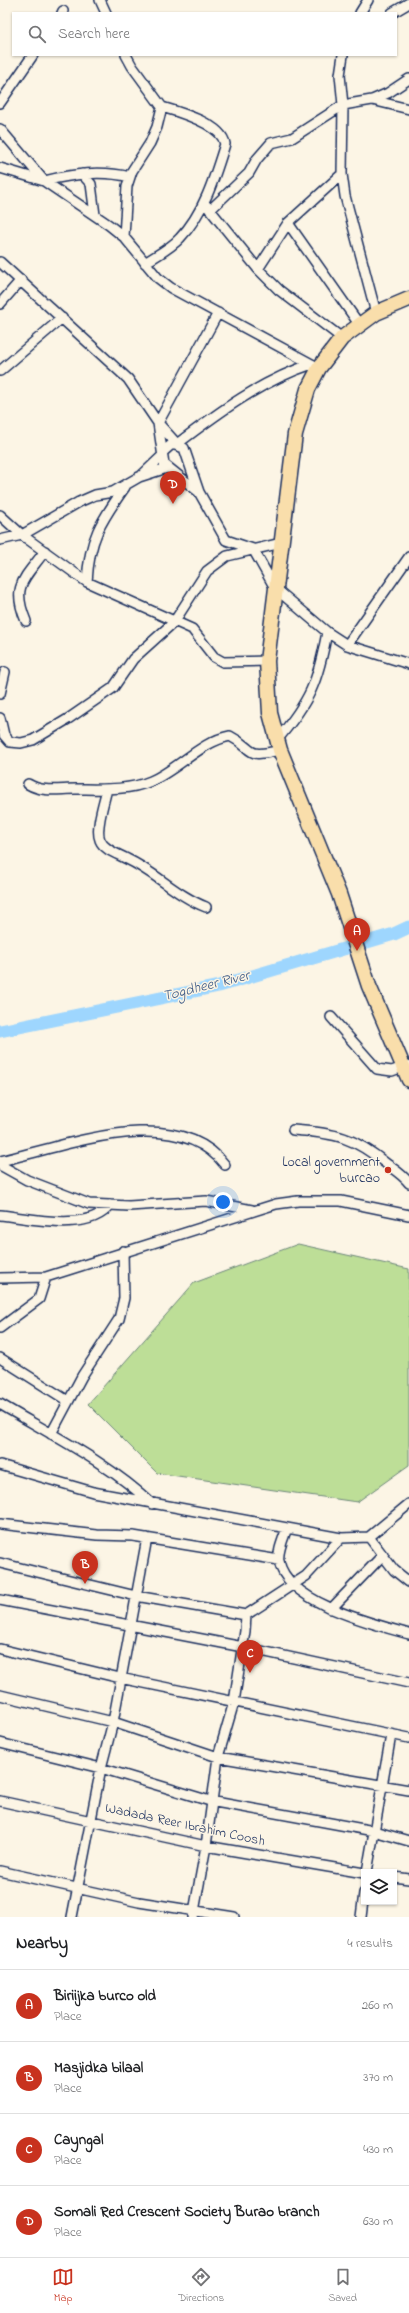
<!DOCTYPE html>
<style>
:root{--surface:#fff;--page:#f6f6f6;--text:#202124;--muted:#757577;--line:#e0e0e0;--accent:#c8321e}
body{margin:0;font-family:"Indie Flower",sans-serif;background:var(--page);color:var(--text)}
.controls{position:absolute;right:12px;bottom:12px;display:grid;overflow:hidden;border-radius:0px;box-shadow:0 1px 3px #0004}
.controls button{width:36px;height:36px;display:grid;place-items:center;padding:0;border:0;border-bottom:1px solid var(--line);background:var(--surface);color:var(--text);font:20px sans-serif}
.you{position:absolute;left:223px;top:1202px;width:14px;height:14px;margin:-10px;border:3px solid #fff;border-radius:50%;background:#1a73e8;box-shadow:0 0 0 6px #1a73e833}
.badge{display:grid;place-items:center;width:26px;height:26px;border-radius:50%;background:var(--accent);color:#fff;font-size:13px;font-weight:700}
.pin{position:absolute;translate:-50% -33px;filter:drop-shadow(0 1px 2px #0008)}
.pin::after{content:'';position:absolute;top:21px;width:14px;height:12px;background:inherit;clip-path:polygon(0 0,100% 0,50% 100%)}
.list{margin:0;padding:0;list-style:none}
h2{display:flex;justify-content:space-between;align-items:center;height:52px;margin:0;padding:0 16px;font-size:17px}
h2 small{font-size:13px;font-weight:400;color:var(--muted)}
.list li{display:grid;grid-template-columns:26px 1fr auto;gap:12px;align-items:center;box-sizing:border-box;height:72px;padding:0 16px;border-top:1px solid var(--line)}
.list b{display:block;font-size:15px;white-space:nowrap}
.list p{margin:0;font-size:13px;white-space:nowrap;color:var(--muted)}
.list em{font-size:13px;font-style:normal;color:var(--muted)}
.icon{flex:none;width:22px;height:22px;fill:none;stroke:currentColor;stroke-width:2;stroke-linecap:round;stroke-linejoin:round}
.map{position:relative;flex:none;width:409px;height:1917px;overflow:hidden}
.search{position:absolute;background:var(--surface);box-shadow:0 1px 3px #0004;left:12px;right:12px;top:12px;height:44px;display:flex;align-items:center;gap:10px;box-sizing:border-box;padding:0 14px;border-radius:0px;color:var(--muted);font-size:15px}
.sheet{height:340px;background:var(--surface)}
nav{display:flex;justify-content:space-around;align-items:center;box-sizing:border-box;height:56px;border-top:1px solid var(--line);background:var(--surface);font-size:11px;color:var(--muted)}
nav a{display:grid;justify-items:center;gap:2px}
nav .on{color:var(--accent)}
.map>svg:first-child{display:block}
.green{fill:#bdde97;stroke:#6c867a}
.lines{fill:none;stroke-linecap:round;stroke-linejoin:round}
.river{stroke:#9ed6fe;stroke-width:13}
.minor-casing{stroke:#1b2f5e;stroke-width:12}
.highway-casing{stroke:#1b2f5e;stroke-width:17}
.minor{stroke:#fcf5e5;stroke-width:9}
.highway{stroke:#f9deab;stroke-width:14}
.poi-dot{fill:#c8321e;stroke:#fcf5e5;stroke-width:1.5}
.labels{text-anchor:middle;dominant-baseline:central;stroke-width:3;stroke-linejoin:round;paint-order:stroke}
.poi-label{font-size:14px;fill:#1b2f5e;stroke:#fcf5e5;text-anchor:end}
.street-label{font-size:14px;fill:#1b2f5e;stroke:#fcf5e5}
.water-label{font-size:15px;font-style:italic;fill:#3c5986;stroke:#fcf5e5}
</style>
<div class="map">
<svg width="409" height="1917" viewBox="0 0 409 1917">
<rect width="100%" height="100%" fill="#fcf5e5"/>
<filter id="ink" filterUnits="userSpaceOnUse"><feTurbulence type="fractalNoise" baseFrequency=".025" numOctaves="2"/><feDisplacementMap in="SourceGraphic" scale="8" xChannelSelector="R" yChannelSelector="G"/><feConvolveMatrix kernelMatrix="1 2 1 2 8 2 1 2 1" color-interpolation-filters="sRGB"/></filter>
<g filter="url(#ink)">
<path class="green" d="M 298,1244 L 409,1269 L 409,1465 L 357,1502 L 157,1473 L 88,1404 L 194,1283 Z"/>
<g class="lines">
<path class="river" d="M 0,1031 L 219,986 L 394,934 L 409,927"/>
<defs>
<path id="minor" d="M 100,0 L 106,13
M 62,13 L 63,11
M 360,13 L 368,0
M 392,13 L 409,3
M 343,55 L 340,75 L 343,105 L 342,174 L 345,196 L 376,313
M 372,100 L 409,109
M 0,103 L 33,55
M 0,129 L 44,181 C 73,174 100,170 130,177
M 0,168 L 44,181 L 109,225 L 124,237 L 158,278 L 171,288 L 319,368
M 82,174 L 91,184 L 95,215
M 207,206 L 258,269
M 210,210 L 249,173 L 257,159 L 271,143 L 292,138 L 343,105 L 372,100 L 388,93 L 409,79
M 288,223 L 359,324
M 124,237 L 127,186 L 132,171 L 150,143 L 157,127 L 162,107 L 132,66 L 126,55
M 0,262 L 128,379 L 158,423 L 177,444
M 145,263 C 157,255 171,248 180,238 C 204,213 215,176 225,144 C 222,124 179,112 162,107
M 0,304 L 21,280
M 342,338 L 279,290 L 258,269 L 288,223 L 342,174
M 0,371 L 62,318
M 177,444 C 219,412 261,381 312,364
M 163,452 L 172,444 L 184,448 L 199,492 L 226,540 L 253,549 L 275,588 L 327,632 L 347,645 L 409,664
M 142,475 L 162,456
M 199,492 L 164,464 L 158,423 L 218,313
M 0,515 L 22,535 L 87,582 L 192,629 L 214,657 L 223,662 L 267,661
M 0,540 L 22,535 L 79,502 L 95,495 L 113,492 L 139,477 L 167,468
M 87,582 C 89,539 101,521 125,487
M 26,621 C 11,586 24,579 45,551
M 347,645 L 409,557
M 0,694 L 5,672
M 0,718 L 4,735 L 10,742 L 21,743 L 33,740 L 68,719 L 113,688 L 133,659 L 174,622 L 207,571 L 227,556 L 281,543
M 277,740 C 310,701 318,682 327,632
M 28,784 C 43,793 59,789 75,789 C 100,789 128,791 151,781 C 177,770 202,741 230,736 C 256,749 243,759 280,750
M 107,789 C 104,802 95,829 100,840 C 104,850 118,854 127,859 C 155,872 177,896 206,907
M 331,1017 L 377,1069 L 392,1071 L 408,1065
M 293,1130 C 336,1133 354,1137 388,1165 C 395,1170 404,1176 409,1183
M 0,1161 C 63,1147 177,1101 225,1165
M 0,1165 L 27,1180 L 89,1204 L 129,1206 L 206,1201 L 252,1210
M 0,1215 C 30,1218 89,1233 110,1205
M 0,1278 L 46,1277 L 276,1204 L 298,1201 L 341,1201 L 409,1215
M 0,1328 L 39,1299 L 46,1277
M 0,1358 L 68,1401
M 0,1404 C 50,1434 109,1463 152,1504
M 51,1434 L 82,1376 L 119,1319 L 124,1298 L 123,1251
M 0,1465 L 93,1492 L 341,1538 L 369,1537 L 409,1504
M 0,1524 L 97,1535 L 133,1536 L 279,1560
M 287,1528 C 284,1537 277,1552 279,1561 C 287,1603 374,1624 409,1634
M 369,1537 L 394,1570 L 409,1582
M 0,1563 L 136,1596 L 246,1615 L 306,1576 L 341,1538
M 0,1600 L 243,1647 L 409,1683
M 331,1609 L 383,1555
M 0,1649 L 120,1678 L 409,1738
M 0,1695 L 113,1722 L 218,1757 L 409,1790
M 0,1743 L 101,1768 L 210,1801 L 374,1831 L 409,1841
M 0,1801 L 206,1846 L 364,1873
M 0,1871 L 139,1902 L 234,1917
M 367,1872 L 391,1735
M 394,1877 L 409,1879
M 72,1917 L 101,1768 L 113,1722 L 147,1538
M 193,1917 L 206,1846 L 218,1757 L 234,1702 L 245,1631 L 246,1615
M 361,1917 L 364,1893"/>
<path id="highway" d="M 409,299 L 376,313 L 342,338 L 319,368 L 308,389 L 295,434 L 267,661 L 270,713 L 280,750 L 339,894 L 369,986 L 409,1080"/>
</defs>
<use href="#minor" class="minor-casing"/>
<use href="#highway" class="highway-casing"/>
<use href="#minor" class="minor"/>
<use href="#highway" class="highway"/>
</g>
</g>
<circle class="poi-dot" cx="388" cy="1170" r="4"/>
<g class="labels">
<g class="poi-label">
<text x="380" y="1162">Local government<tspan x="380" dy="16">burcao</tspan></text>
</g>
<g class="street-label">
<text transform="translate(185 1825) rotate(12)">Wadada Reer Ibrahim Coosh</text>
</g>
<g class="water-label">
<text transform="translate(206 986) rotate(-14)">Togdheer River</text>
</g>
</g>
</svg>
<div class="controls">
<button><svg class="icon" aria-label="layers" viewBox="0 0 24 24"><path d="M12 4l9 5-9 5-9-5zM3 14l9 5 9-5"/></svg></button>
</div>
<div class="you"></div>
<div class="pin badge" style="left:357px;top:951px">A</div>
<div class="pin badge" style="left:85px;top:1584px">B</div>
<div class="pin badge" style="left:250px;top:1673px">C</div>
<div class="pin badge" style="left:173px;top:504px">D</div>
<div class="search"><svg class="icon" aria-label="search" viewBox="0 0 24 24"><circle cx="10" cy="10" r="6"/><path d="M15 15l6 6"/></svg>Search here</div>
</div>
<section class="sheet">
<h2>Nearby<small>4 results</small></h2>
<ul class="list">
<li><span class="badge">A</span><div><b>Biriijka burco old</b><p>Place</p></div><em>260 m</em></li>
<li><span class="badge">B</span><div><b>Masjidka bilaal</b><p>Place</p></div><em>370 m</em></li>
<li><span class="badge">C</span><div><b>Cayngal</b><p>Place</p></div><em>430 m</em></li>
<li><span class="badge">D</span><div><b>Somali Red Crescent Society Burao branch</b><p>Place</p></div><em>630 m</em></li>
</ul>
</section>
<nav>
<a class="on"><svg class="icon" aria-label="map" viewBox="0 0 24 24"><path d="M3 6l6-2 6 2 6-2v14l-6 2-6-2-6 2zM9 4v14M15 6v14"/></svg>Map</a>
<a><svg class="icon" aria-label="directions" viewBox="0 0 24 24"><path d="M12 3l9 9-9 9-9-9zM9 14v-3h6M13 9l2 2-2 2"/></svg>Directions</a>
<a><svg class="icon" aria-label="saved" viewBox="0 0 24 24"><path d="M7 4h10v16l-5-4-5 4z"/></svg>Saved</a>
</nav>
